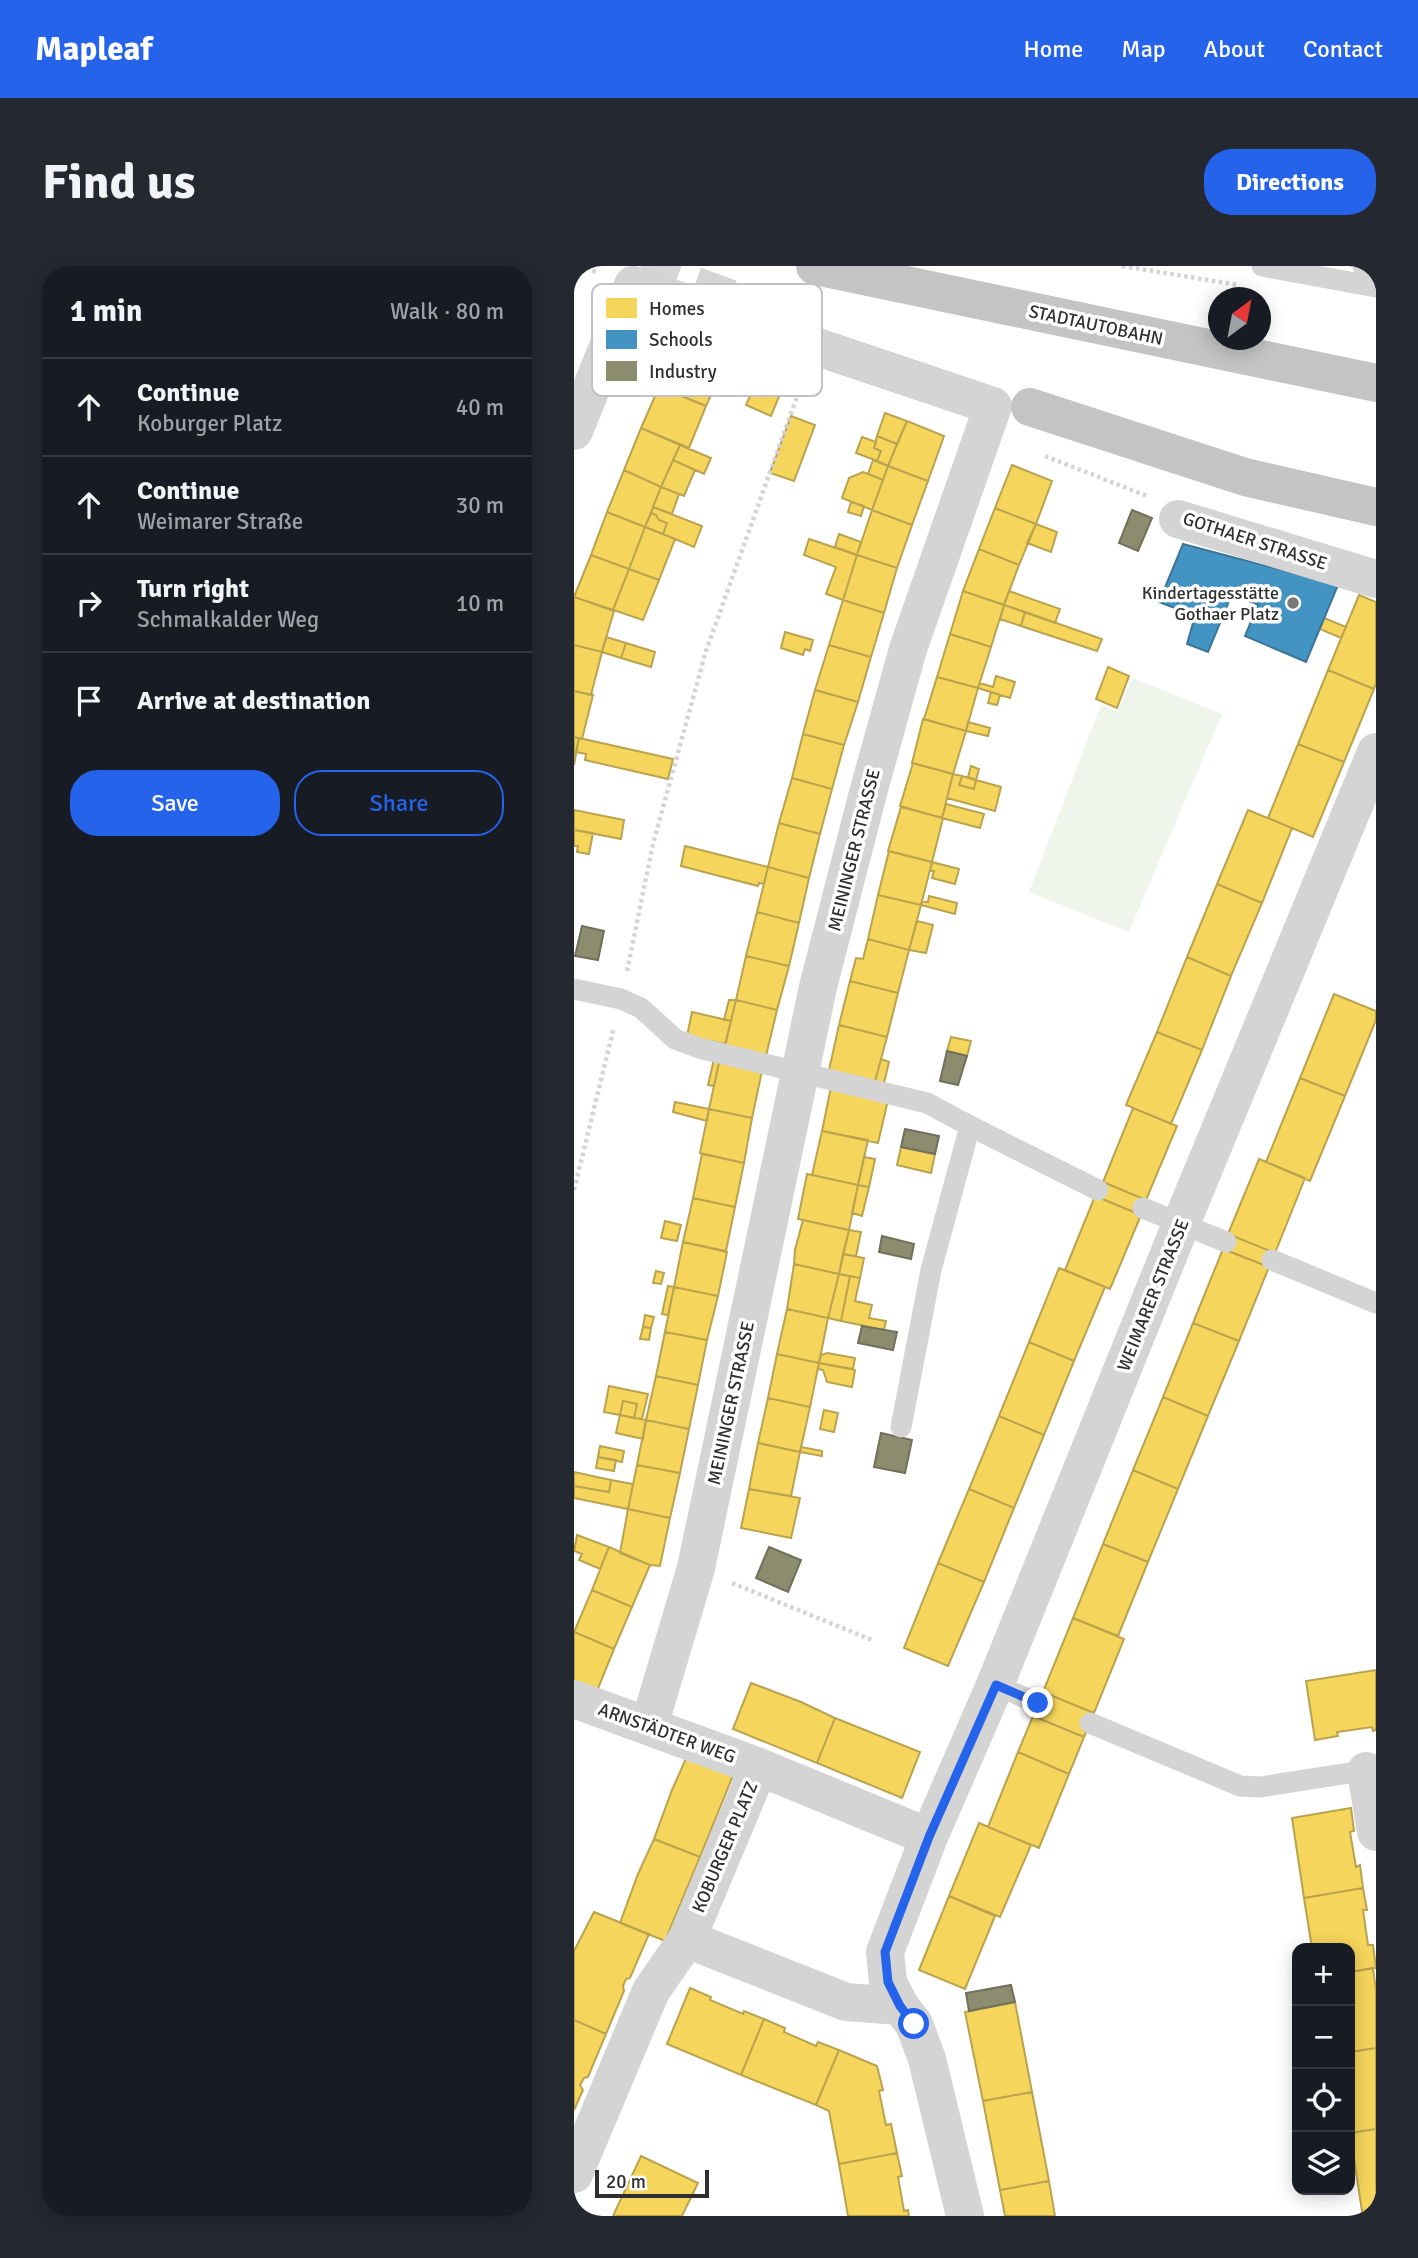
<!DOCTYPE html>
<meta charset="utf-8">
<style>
:root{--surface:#171b24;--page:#242831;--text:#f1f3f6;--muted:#9ea1a6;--line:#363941;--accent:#2563eb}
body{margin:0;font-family:Signika,sans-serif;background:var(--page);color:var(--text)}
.controls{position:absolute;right:21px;bottom:21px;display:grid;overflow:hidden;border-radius:14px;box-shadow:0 4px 18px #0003}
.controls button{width:63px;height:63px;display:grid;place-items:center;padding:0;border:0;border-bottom:2px solid var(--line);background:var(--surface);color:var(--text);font:35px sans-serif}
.compass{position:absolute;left:634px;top:21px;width:63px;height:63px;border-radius:50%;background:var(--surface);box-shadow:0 4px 18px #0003;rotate:32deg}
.scale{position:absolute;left:21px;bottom:18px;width:114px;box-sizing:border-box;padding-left:7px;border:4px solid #2f2f2f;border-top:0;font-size:19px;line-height:24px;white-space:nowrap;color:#2f2f2f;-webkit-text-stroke:5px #fff;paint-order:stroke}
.stop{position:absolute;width:21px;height:21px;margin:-16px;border:5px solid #2563eb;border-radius:50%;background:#fff}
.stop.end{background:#2563eb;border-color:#fff;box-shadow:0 2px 7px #0008}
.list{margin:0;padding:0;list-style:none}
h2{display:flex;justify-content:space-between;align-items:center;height:91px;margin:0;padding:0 28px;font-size:30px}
h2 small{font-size:23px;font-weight:400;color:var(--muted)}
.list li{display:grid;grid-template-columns:46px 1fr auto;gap:21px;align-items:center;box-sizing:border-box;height:98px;padding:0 28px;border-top:2px solid var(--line)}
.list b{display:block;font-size:26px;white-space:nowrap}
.list p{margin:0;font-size:23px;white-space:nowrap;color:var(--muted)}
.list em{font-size:23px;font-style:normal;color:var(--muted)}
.actions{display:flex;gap:14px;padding:21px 28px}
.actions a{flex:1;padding:16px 0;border:2px solid var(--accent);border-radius:28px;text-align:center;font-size:24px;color:var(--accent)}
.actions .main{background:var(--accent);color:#fff}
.icon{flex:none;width:38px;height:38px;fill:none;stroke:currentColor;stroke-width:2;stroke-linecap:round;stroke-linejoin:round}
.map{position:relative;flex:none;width:802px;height:1950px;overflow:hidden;border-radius:28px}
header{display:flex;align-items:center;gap:42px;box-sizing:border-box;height:98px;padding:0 35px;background:var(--accent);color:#fff}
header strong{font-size:33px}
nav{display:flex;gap:38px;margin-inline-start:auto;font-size:24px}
.intro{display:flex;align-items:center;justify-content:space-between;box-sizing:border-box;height:168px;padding:0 42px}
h1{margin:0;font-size:49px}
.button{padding:18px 32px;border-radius:28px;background:var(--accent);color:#fff;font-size:24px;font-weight:700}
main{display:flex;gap:42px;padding:0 42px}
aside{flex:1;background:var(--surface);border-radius:28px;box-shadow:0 4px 18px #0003}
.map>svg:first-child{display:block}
.green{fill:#f0f5ec}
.homes{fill:#f6d55c;stroke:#baa34e;stroke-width:2}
.schools{fill:#4393c3;stroke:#3d7597;stroke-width:2}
.industry{fill:#8c8c6e;stroke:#70705b;stroke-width:2}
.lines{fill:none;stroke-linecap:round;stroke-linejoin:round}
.trunk-tunnel{stroke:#d5d5d5;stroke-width:38;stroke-dasharray:38 19;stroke-linecap:butt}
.path{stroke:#d4d4d4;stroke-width:4.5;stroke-dasharray:3.5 3.5;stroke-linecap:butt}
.service{stroke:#d4d4d4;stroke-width:21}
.minor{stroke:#d4d4d4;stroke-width:38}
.trunk{stroke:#c4c4c4;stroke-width:38}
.route{stroke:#2563eb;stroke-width:9}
.poi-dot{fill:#787878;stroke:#fff;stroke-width:2.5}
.labels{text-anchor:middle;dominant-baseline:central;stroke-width:7;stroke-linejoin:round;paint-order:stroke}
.street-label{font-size:18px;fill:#2f2f2f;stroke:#fff}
.poi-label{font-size:18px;fill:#2f2f2f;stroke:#fff;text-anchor:end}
.key{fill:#fff;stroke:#c1c1c1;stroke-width:2}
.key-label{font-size:19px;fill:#2f2f2f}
</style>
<header>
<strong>Mapleaf</strong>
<nav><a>Home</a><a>Map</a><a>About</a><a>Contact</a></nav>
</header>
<div class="intro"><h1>Find us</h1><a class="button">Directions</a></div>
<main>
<aside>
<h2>1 min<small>Walk · 80 m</small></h2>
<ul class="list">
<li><svg class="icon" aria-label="ahead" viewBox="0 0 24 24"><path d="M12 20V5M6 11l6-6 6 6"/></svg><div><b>Continue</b><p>Koburger Platz</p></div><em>40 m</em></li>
<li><svg class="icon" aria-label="ahead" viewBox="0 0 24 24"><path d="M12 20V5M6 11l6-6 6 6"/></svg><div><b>Continue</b><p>Weimarer Straße</p></div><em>30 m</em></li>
<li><svg class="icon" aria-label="right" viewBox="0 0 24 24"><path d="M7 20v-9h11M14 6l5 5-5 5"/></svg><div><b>Turn right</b><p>Schmalkalder Weg</p></div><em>10 m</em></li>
<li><svg class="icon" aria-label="arrive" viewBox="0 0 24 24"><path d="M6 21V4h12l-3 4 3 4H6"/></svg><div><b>Arrive at destination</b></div></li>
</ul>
<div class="actions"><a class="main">Save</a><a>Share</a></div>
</aside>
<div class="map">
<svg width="802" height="1950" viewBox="0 0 802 1950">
<rect width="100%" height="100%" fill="#fff"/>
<path class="green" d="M 558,412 L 648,448 L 555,666 L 455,626 L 527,439 L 544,445 Z"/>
<path class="homes" d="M 102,77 L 151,98 L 132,140 L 84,120 Z
M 185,110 L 209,121 L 197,150 L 172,139 Z
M 85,121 L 132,140 L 115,182 L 67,162 Z
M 311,147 L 333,155 L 323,178 L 303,170 Z
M 217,150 L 241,159 L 220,215 L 196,207 Z
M 333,155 L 370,170 L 354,215 L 314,200 Z
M 67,162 L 106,179 L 87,221 L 50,204 Z
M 303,170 L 323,178 L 314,200 L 303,195 L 307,185 L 300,182 Z
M 288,171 L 302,176 L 300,182 L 307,185 L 303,195 L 282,187 Z
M 106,179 L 137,192 L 130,208 L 99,194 Z
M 99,194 L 121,204 L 110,230 L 87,221 Z
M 299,194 L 314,200 L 309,214 L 294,208 Z
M 438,199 L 478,215 L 462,258 L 421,242 Z
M 314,200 L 354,215 L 338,259 L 298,244 Z
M 50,204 L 87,221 L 71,261 L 33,246 Z
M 289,206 L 309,214 L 298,244 L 268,232 L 275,212 Z
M 87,221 L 105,228 L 98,248 L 79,241 Z
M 277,236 L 290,240 L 287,250 L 274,246 Z
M 79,241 L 128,260 L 120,281 L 89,268 L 93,257 L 85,254 L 82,249 L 77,247 Z
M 421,242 L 462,258 L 445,299 L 405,283 Z
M 298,244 L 338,259 L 323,302 L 283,289 Z
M 33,246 L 71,261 L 55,303 L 17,289 Z
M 77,247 L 82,249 L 85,254 L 93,257 L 89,268 L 71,261 Z
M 462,258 L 483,266 L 477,286 L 453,277 Z
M 71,261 L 101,273 L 85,314 L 55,303 Z
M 265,268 L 287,276 L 283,289 L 261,281 Z
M 235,273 L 283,289 L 269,334 L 252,328 L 262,301 L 230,289 Z
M 405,283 L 445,299 L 430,339 L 389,325 Z
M 17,289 L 55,303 L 39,344 L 0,331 Z
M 283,289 L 323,302 L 310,347 L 269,334 Z
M 55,303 L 85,314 L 69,354 L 39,344 Z
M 389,325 L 430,339 L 417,381 L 376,368 Z
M 435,325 L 486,343 L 481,357 L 430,339 Z
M 785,329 L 802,336 L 802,417 L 800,423 L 754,404 Z
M 0,331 L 40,345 L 28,386 L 0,379 Z
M 269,334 L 310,347 L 297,391 L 255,379 Z
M 430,339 L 451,346 L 447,360 L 426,353 Z
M 451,346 L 528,373 L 523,385 L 447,360 Z
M 750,352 L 772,361 L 767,372 L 746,363 Z
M 211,366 L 239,374 L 236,385 L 231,383 L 229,389 L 207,382 Z
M 376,368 L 417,381 L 404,422 L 363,411 Z
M 32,371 L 52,377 L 47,392 L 28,386 Z
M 52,377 L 81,386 L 77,401 L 47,392 Z
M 0,379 L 28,386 L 17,429 L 0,425 Z
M 255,379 L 297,391 L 284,436 L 241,424 Z
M 534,401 L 555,410 L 543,442 L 522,433 Z
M 754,404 L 800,423 L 770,496 L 724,478 Z
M 422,410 L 441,416 L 436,432 L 404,422 L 406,417 L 419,421 Z
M 363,411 L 404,422 L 392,465 L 350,453 Z
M 241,424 L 284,436 L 270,479 L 229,468 Z
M 0,425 L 19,429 L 8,473 L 0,471 Z
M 417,426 L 426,429 L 423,439 L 414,437 Z
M 349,453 L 392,465 L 379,508 L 338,497 Z
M 394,456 L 416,462 L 414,470 L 392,465 Z
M 229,468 L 270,479 L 258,523 L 218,512 Z
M 0,471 L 5,472 L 0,499 Z
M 5,472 L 99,493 L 94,513 L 11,494 L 12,488 L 2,486 Z
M 724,478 L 770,496 L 739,571 L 694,552 Z
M 339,497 L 379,508 L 368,552 L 326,540 Z
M 397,500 L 405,503 L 402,514 L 394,511 Z
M 379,508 L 388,510 L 385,519 L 400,523 L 402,514 L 427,521 L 421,545 L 373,532 Z
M 388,510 L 402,514 L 400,523 L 385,519 Z
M 218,512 L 258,523 L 246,568 L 205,557 Z
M 372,538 L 410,548 L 406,562 L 368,552 Z
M 327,541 L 369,552 L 358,596 L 314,585 Z
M 0,544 L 50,554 L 47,573 L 0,564 Z
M 674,544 L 718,562 L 688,637 L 643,618 Z
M 205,557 L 246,568 L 235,612 L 194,601 Z
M 0,564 L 19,567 L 15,588 L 3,586 L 4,580 L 0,580 Z
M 111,580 L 194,601 L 190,618 L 185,617 L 184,620 L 107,600 Z
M 315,585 L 358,596 L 347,639 L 304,629 Z
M 358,596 L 385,603 L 381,618 L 358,612 L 360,605 L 356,605 Z
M 194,601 L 235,612 L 225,657 L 183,646 Z
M 643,618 L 688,637 L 657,710 L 613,691 Z
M 304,629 L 347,639 L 335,684 L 294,673 Z
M 355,630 L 383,637 L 381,648 L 347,639 L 348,635 L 354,636 Z
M 183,646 L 225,657 L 215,700 L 172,690 Z
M 343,655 L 359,659 L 352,687 L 335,684 Z
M 294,673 L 335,684 L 324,727 L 276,715 L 282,692 L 289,693 Z
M 172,690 L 215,700 L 203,744 L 162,734 Z
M 613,691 L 657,710 L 628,784 L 583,766 Z
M 276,715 L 324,727 L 313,771 L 265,759 Z
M 760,728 L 802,745 L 802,754 L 771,830 L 726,812 Z
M 155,734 L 162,734 L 157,755 L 150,754 Z
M 162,734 L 203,744 L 192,790 L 151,780 Z
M 118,746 L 157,755 L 151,778 L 113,770 Z
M 265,759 L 313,771 L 301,815 L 255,804 Z
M 583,766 L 628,784 L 597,858 L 552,839 Z
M 377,771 L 397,775 L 393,790 L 373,785 Z
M 146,792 L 140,820 L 134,819 L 140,793 Z
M 146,792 L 188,805 L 178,852 L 135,843 Z
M 307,793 L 315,796 L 310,817 L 301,815 Z
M 726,812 L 771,830 L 736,915 L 692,896 Z
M 257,821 L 314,834 L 304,877 L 248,865 Z
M 101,836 L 135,843 L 133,855 L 99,846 Z
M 559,842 L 603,860 L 572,934 L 529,916 Z
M 135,843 L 178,852 L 170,897 L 126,887 Z
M 248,865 L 294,874 L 284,919 L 238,909 Z
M 327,881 L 361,888 L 357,907 L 323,899 Z
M 128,888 L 170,897 L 161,941 L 119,932 Z
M 290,891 L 301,893 L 295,921 L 284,919 Z
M 685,893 L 731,912 L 701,987 L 654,968 Z
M 233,908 L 284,919 L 275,964 L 224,953 Z
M 529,916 L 572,934 L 567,949 L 521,930 Z
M 284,919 L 295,921 L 288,950 L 278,947 Z
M 521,930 L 567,949 L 536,1023 L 491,1004 Z
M 119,932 L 161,941 L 152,985 L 109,976 Z
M 229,954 L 275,964 L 265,1008 L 220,998 L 221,984 Z
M 91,955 L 107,959 L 103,975 L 87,972 Z
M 275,964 L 287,966 L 282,990 L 269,988 Z
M 654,968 L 701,987 L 695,1001 L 649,983 Z
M 109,976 L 153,986 L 144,1030 L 100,1021 Z
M 649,983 L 695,1001 L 665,1075 L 619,1057 Z
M 269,988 L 290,992 L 286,1012 L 265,1008 Z
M 220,998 L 265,1008 L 254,1052 L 213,1043 Z
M 485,1002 L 531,1021 L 500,1095 L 455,1076 Z
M 82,1005 L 90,1007 L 87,1018 L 79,1017 Z
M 265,1008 L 276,1010 L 267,1055 L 254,1052 Z
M 276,1010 L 286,1012 L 281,1035 L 298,1039 L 295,1052 L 312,1055 L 310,1064 L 267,1055 Z
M 94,1020 L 100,1021 L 94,1049 L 88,1048 Z
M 100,1021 L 144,1030 L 133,1074 L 91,1066 Z
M 213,1043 L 254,1052 L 245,1097 L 203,1088 Z
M 71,1049 L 80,1051 L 77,1062 L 69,1061 Z
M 619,1057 L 665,1075 L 634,1150 L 589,1131 Z
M 69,1061 L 77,1062 L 75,1074 L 66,1073 Z
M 91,1066 L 133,1074 L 124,1119 L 82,1110 Z
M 455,1076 L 500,1095 L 470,1169 L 425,1150 Z
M 253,1087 L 281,1092 L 279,1103 L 245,1097 L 247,1089 Z
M 203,1088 L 245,1097 L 236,1141 L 194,1132 Z
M 245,1097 L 281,1104 L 278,1121 L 253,1116 L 249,1104 L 244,1103 Z
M 82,1110 L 124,1119 L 115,1163 L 72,1154 Z
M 35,1120 L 74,1128 L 68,1153 L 60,1152 L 63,1138 L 49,1135 L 46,1149 L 30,1146 Z
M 589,1131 L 634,1150 L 604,1223 L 559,1204 Z
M 194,1132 L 236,1141 L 226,1186 L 184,1177 Z
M 49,1135 L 63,1138 L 60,1152 L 46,1149 Z
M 250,1144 L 264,1147 L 260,1166 L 246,1163 Z
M 46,1149 L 72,1154 L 69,1173 L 42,1167 Z
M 425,1150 L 470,1169 L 440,1242 L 395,1223 Z
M 72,1154 L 115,1163 L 106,1207 L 63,1199 Z
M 184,1177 L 226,1186 L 217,1230 L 175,1223 Z
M 26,1180 L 50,1185 L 48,1196 L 24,1191 Z
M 227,1181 L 248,1185 L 248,1190 L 226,1186 Z
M 24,1191 L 42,1194 L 40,1205 L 22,1202 Z
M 63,1199 L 106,1207 L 96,1252 L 54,1243 Z
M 559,1204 L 604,1223 L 574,1296 L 529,1278 Z
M 0,1206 L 37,1214 L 35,1226 L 0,1220 Z
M 37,1214 L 59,1218 L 54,1243 L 0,1232 L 0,1220 L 35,1226 Z
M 175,1223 L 226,1232 L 217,1272 L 167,1262 Z
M 395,1223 L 440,1242 L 410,1316 L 364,1297 Z
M 54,1243 L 96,1252 L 86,1300 L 76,1299 L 46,1287 Z
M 3,1269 L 35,1281 L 26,1303 L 5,1294 L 8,1288 L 0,1285 Z
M 529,1278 L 574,1296 L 544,1370 L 499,1352 Z
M 35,1281 L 76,1299 L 58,1341 L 18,1324 Z
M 364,1297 L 410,1316 L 374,1400 L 330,1382 Z
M 18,1324 L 58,1341 L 40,1383 L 0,1366 Z
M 499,1352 L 550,1373 L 520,1447 L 469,1426 Z
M 0,1366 L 40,1383 L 23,1425 L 0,1415 Z
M 802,1404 L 802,1464 L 799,1465 L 798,1461 L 763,1466 L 764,1470 L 741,1474 L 732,1415 Z
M 177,1417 L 227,1436 L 261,1452 L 243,1497 L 159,1463 Z
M 469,1426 L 520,1447 L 510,1471 L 459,1450 Z
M 459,1450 L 510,1471 L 495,1508 L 444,1486 Z
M 261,1452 L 346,1486 L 328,1532 L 243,1497 Z
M 444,1486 L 495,1508 L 465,1582 L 414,1561 Z
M 114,1488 L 160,1507 L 126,1591 L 80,1573 L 98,1524 Z
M 777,1542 L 780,1565 L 776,1566 L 782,1601 L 786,1599 L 789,1622 L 730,1632 L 718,1552 Z
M 405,1557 L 457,1579 L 426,1651 L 375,1630 Z
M 80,1573 L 126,1591 L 91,1675 L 46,1657 L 64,1608 Z
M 789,1622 L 793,1644 L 789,1644 L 794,1679 L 799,1679 L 802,1702 L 776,1706 L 776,1682 L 738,1682 L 730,1632 Z
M 375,1630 L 421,1650 L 391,1723 L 345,1704 Z
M 20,1646 L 75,1668 L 56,1712 L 52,1713 L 49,1720 L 50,1725 L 32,1768 L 0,1754 L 0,1685 Z
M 799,1702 L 802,1724 L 802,1782 L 776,1786 L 776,1706 Z
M 116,1722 L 137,1731 L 136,1734 L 169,1748 L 170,1745 L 190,1753 L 167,1809 L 93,1778 Z
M 441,1736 L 458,1826 L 409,1835 L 391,1746 Z
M 190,1753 L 211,1762 L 210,1766 L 242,1780 L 244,1776 L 265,1784 L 242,1839 L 167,1809 Z
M 0,1754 L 32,1768 L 14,1811 L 10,1812 L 6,1819 L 9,1824 L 0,1844 Z
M 802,1782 L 802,1863 L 776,1867 L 776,1786 Z
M 265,1784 L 303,1800 L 309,1824 L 305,1825 L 312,1859 L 317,1858 L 323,1887 L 265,1898 L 255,1845 L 242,1839 Z
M 458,1826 L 475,1915 L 426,1924 L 409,1835 Z
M 802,1863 L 802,1943 L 788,1945 L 776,1867 Z
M 323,1887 L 328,1910 L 324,1911 L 330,1945 L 334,1944 L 335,1950 L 274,1950 L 265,1898 Z
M 67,1890 L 124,1917 L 108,1950 L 39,1950 Z
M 475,1915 L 481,1950 L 431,1950 L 426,1924 Z
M 802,1943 L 802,1950 L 788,1950 L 788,1945 Z"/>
<path class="schools" d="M 609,278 L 764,319 L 732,396 L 671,370 L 684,339 L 658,328 L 634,386 L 613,378 L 621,350 L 585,336 Z"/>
<path class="industry" d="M 558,244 L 578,252 L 564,285 L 545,277 Z
M 8,660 L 30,665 L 24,694 L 1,690 Z
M 373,785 L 393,790 L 384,819 L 366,815 Z
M 331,863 L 365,870 L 361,888 L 327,881 Z
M 308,970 L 340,978 L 337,993 L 305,986 Z
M 288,1060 L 323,1066 L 319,1084 L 284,1077 Z
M 307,1167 L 338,1174 L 331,1207 L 300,1201 Z
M 195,1281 L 227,1294 L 214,1326 L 182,1312 Z
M 437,1719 L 441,1736 L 395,1745 L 392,1727 Z"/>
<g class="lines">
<path class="trunk-tunnel" d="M 67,0 L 174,39"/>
<path class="path" d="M 5,0 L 22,6
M 548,0 L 664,19
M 471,190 L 573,230
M 53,705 L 79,578 L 132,385 L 229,114
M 0,924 L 40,761
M 158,1317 L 298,1374"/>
<path class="service" d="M 688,0 L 802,21
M 789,0 L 802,2
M 0,723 L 47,733 L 67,742 L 101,773 L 125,782 L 353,837 L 396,860
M 569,942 L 652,976
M 698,994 L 802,1037
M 327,1161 L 357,1004 L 396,860 L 524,924
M 421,1419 L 464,1437
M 516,1457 L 666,1520 L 686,1521 L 801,1503"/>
<path class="minor" d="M 0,165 L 59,19 L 419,140 L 334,383 L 294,527 L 244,721 L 122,1302 L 75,1460
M 604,253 L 802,313
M 0,1433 L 185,1501
M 792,1505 L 802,1566
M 326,1740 L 272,1736 L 113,1673 L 185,1501 L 355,1571
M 0,1908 L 77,1725 L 113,1673
M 391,1950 L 353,1793 L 340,1758 L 326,1740 L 314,1716 L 311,1686 L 355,1571 L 421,1419 L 607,958 L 802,486"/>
<path class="trunk" d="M 241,0 L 802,117
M 456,141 L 671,211 L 802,241"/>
</g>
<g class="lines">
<path class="route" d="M 340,1758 L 326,1740 L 314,1716 L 311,1686 L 355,1571 L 422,1419 L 464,1437"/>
</g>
<circle class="poi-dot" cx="719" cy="337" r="7"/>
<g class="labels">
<g class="street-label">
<text transform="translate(522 59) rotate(12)">STADTAUTOBAHN</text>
<text transform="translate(681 275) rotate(18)">GOTHAER STRASSE</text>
<text transform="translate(280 584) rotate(-76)">MEININGER STRASSE</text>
<text transform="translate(579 1029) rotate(-68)">WEIMARER STRASSE</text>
<text transform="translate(157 1137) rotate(-78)">MEININGER STRASSE</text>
<text transform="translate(93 1467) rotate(20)">ARNSTÄDTER WEG</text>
<text transform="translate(151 1581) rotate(-67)">KOBURGER PLATZ</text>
</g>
<g class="poi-label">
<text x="705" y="327">Kindertagesstätte<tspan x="705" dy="21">Gothaer Platz</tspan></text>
</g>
</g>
<rect x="18" y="18" width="230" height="112" rx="10" class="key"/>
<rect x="32" y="32" width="31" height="20" fill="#f6d55c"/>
<rect x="32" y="64" width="31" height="19" fill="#4393c3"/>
<rect x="32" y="95" width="31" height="20" fill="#8c8c6e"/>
<g class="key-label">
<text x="75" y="49">Homes</text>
<text x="75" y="80">Schools</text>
<text x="75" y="112">Industry</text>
</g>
</svg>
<div class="controls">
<button>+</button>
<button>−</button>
<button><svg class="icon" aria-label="locate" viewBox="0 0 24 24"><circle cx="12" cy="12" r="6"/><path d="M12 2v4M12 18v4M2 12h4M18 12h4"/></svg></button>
<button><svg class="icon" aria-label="layers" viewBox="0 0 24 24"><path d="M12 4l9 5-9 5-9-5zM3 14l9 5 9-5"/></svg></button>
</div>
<svg class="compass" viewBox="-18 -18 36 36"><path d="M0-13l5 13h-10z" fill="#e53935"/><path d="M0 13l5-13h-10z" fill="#9ea1a6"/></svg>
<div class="scale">20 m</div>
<div class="stop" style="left:340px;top:1758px"></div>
<div class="stop end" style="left:464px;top:1437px"></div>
</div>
</main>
